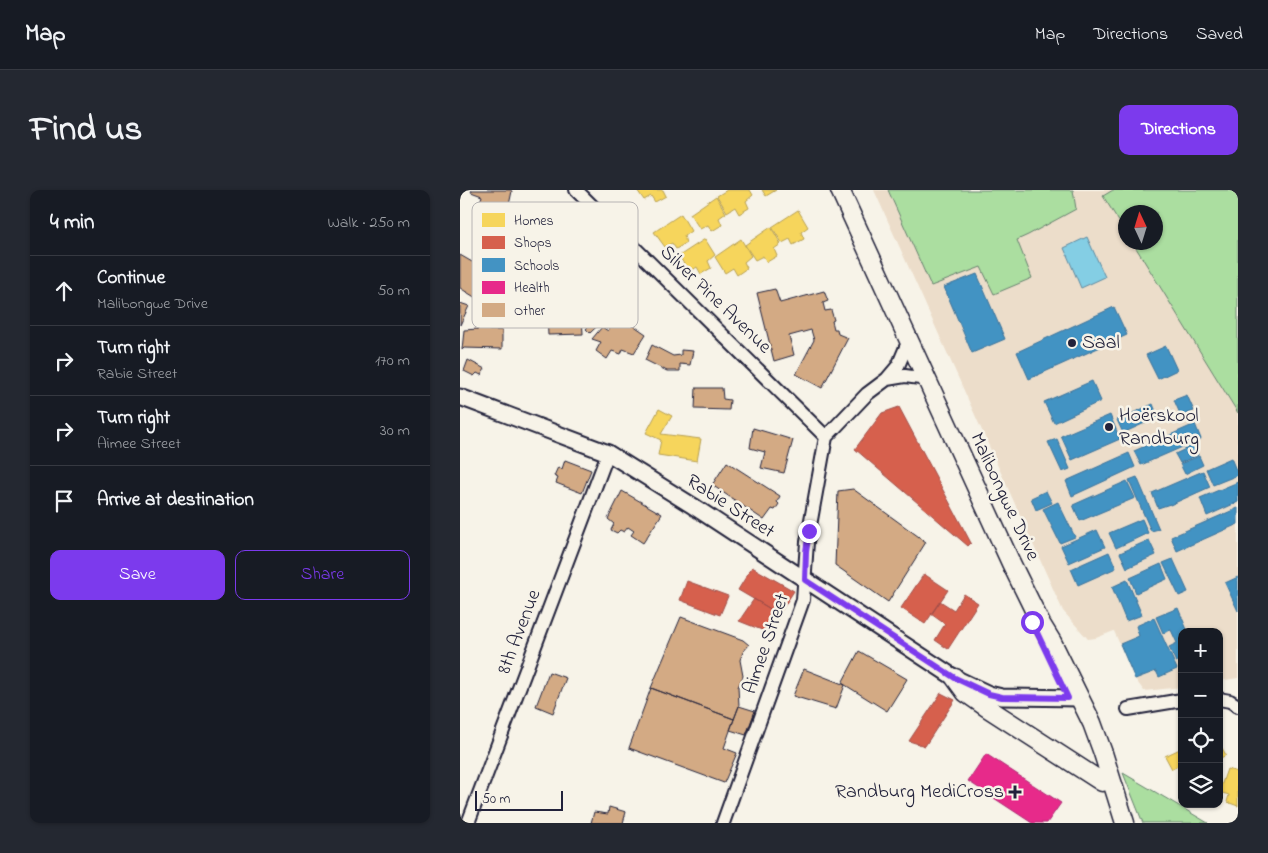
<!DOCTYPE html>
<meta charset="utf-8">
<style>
:root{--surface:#171b24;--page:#242831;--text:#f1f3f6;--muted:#9ea1a6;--line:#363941;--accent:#7c3aed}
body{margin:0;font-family:"Indie Flower",sans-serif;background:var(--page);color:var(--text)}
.controls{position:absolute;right:15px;bottom:15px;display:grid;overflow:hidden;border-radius:10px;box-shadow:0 1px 4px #0004}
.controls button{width:45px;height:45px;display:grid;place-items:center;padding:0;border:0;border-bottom:1px solid var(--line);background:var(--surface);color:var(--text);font:25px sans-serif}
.compass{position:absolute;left:658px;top:15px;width:45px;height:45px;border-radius:50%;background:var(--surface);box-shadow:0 1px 4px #0004;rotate:356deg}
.scale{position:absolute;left:15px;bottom:12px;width:88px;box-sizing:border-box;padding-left:5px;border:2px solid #22223b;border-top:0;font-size:14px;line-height:18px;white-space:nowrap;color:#22223b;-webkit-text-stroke:4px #f7f3e8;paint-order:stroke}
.stop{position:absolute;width:15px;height:15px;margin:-11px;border:4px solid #7c3aed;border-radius:50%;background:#fff}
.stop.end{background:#7c3aed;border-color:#fff;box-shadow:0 1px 5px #0008}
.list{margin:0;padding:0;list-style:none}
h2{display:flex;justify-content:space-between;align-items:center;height:65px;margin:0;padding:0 20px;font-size:21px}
h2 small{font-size:16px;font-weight:400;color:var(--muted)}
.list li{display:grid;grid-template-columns:32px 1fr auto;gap:15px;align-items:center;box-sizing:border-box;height:70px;padding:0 20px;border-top:1px solid var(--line)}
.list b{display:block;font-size:19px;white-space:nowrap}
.list p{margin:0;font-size:16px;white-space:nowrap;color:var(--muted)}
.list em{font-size:16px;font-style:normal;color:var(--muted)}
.actions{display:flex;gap:10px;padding:15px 20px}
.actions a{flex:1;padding:11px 0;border:1px solid var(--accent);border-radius:10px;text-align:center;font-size:18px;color:var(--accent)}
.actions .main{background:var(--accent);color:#fff}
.icon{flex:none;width:28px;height:28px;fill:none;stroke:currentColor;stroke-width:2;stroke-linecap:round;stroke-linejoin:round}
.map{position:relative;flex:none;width:778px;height:633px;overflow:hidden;border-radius:10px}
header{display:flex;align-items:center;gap:30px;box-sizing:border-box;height:70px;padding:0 25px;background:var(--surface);border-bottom:1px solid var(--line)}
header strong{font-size:24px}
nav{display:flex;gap:28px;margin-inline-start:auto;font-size:18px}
.intro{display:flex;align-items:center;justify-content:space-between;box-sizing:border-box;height:120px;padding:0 30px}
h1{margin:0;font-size:35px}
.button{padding:12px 22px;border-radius:10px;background:var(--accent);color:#fff;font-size:18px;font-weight:700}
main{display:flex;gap:30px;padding:0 30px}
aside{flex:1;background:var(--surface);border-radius:10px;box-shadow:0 1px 4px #0004}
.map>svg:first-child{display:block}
.built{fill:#ecddca;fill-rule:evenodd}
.green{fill:#abdea0;stroke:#66806e}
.water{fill:#84cee4;stroke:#5d89a0}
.homes{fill:#f6d55c;stroke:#b69f52}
.shops{fill:#d6604d;stroke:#a04d48}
.schools{fill:#4393c3;stroke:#39719a}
.health{fill:#e7298a;stroke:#ac2772}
.building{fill:#d3aa84;stroke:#22223b}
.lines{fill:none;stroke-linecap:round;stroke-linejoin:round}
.minor-casing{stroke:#22223b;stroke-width:16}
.tertiary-casing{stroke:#22223b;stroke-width:19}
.secondary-casing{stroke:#22223b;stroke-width:21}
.minor{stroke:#f7f3e8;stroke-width:12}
.tertiary{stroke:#f7f3e8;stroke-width:15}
.secondary{stroke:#f7f3e8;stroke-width:18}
.route{stroke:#7c3aed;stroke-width:6}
.poi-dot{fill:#22223b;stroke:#f7f3e8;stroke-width:2}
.labels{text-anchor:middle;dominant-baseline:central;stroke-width:5;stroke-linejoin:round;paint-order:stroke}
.street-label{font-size:20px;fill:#22223b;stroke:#f7f3e8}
.poi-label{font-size:20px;fill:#22223b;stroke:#f7f3e8;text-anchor:start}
.key{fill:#f7f3e8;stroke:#b7b4b4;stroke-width:1}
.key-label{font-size:14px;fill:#22223b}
</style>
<header>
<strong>Map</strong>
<nav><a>Map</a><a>Directions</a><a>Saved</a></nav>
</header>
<div class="intro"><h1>Find us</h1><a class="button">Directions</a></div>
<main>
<aside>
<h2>4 min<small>Walk · 250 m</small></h2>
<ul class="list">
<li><svg class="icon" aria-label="ahead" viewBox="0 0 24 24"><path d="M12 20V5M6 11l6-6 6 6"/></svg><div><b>Continue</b><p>Malibongwe Drive</p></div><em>50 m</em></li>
<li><svg class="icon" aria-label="right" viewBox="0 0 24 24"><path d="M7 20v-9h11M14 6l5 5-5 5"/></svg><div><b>Turn right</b><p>Rabie Street</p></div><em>170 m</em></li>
<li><svg class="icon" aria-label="right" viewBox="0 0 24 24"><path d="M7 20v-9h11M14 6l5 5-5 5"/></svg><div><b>Turn right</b><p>Aimee Street</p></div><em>30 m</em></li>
<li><svg class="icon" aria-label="arrive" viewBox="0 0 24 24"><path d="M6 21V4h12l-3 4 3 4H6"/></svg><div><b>Arrive at destination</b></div></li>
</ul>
<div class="actions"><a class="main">Save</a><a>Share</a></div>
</aside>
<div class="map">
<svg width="778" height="633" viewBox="0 0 778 633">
<rect width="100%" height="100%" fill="#f7f3e8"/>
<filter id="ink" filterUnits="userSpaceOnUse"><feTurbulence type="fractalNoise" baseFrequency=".02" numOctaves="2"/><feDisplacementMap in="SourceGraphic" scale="10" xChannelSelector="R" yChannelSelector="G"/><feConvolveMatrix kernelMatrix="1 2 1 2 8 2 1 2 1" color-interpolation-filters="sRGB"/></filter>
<g filter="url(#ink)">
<path class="built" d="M 414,0 L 778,0 L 778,488 L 759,491 L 759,442 L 722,442 L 722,497 L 684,501 L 675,489 L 654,441 L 636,448 L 628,449 L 603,421 ZM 666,22 L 696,22 L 696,52 L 666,52 Z"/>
<path class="green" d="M 428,0 L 613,0 L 616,19 L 568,45 L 557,50 L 572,88 L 534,104 L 521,77 L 471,96 Z
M 653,0 L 778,0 L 778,223 L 673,53 L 696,52 L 696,22 L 666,22 L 665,41 L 643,6 Z
M 663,583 L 748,633 L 683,633 Z"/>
<path class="water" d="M 627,47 L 645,87 L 621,98 L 604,58 Z"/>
<path class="homes" d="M 177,0 L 203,0 L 206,6 L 195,12 L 191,6 L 184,10 Z
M 267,0 L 290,0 L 293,5 L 286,11 L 289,18 L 279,24 L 275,17 L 267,22 L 257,6 Z
M 302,0 L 316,0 L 306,6 Z
M 256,6 L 266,23 L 259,28 L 262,35 L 252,41 L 248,35 L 240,39 L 230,24 Z
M 338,20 L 348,37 L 341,42 L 344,49 L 333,55 L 330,49 L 322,53 L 312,37 Z
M 221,24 L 231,41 L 224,46 L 226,53 L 216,59 L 212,53 L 205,57 L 194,42 Z
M 311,37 L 321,54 L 314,59 L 317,66 L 307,72 L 303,66 L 295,70 L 285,55 Z
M 245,49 L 255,65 L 248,71 L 251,78 L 241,84 L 237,77 L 229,82 L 219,66 Z
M 281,49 L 291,66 L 284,72 L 287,78 L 277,85 L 273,78 L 265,83 L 255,67 Z
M 199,219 L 212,226 L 201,244 L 241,249 L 237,271 L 198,265 L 201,250 L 186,243 Z
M 722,558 L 722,574 L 712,579 L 705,566 Z
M 762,558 L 766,565 L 759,569 L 759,559 Z
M 767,579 L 778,582 L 778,616 L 767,612 L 769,605 L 759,602 Z"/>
<path class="shops" d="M 439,217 L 511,353 L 508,356 L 395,259 L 422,223 Z
M 292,377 L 334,401 L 319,424 L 278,400 Z
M 464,384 L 488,400 L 465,434 L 441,418 Z
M 227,391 L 268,406 L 260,425 L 220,410 Z
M 504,404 L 518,413 L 488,459 L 475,450 L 485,434 L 471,424 L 480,411 L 494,420 Z
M 294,409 L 319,424 L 312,444 L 279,431 Z
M 481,503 L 495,510 L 465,556 L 449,551 Z"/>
<path class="schools" d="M 517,84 L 545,149 L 512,163 L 484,97 Z
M 654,117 L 667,145 L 569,189 L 557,162 Z
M 706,156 L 717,180 L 698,189 L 686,165 Z
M 632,191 L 641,211 L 594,233 L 584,212 Z
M 727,205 L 734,221 L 721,226 L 714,210 Z
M 693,214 L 698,227 L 663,243 L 657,230 Z
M 650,225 L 660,249 L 612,270 L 601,246 Z
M 735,234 L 741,249 L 681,275 L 674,261 Z
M 597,249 L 610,279 L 602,282 L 588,252 Z
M 734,255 L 738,265 L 720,273 L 715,264 Z
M 669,263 L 675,277 L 612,306 L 606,291 Z
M 739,266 L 743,275 L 725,284 L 720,274 Z
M 771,268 L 778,285 L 753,295 L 746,279 Z
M 743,281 L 750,297 L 710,315 L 710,314 L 698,318 L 692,303 Z
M 677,287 L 699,339 L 691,341 L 669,290 Z
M 667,291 L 675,308 L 620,331 L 613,315 Z
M 778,292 L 778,312 L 747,326 L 740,308 Z
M 586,301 L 592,313 L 576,320 L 571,308 Z
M 598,312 L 615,347 L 600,353 L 583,319 Z
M 778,318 L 778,334 L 717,361 L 711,347 Z
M 682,329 L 688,343 L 656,358 L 649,343 Z
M 637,340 L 645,357 L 609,373 L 601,356 Z
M 689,350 L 696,365 L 667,378 L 660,363 Z
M 649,362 L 656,378 L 618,395 L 611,379 Z
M 713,369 L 728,402 L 719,406 L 703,373 Z
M 701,374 L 707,389 L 676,403 L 670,388 Z
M 778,387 L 778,421 L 765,393 Z
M 667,390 L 682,425 L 666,431 L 652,397 Z
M 718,418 L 728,442 L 722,442 L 722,469 L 716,472 L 709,457 L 717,453 L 711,440 L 703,443 L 696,427 Z
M 694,428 L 717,479 L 699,487 L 696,481 L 675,489 L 660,454 L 679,446 L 676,436 Z"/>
<path class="health" d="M 526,564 L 601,613 L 587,633 L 572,633 L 508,591 Z"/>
<path class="building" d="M 12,0 L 50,0 L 52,1 L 49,15 L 39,13 L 36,24 L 30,22 L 27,27 L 16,23 L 22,6 L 11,2 Z
M 0,65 L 26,80 L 21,88 L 32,95 L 37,88 L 49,97 L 43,103 L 39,102 L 35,109 L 61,124 L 55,132 L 0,98 Z
M 127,86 L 155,119 L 130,143 L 126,139 L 130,134 L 122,124 L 129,117 L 120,108 L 114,113 L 106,102 Z
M 315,99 L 320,113 L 364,101 L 368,111 L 363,113 L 365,121 L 371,120 L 374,130 L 372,131 L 374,139 L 377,139 L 378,144 L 388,148 L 362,198 L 336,184 L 354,150 L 351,140 L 329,146 L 334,165 L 314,171 L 297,103 Z
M 0,113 L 9,116 L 0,135 Z
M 157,124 L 186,144 L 174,163 L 163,159 L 161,164 L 152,161 L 147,169 L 136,161 L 141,152 L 132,149 L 142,137 L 148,141 Z
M 87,125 L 122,125 L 123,144 L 88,145 Z
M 18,133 L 29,134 L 29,140 L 42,140 L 42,159 L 4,158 L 2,160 L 4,140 L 18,139 Z
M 192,155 L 213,166 L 221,165 L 221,160 L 233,161 L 230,175 L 220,174 L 220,181 L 207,181 L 185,170 Z
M 8,170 L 25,179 L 21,185 L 17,183 L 14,186 L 4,181 Z
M 236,198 L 262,198 L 263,209 L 270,210 L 269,220 L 235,219 Z
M 293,238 L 333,250 L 324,283 L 301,278 L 305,262 L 290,258 Z
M 105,270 L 131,280 L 122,303 L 96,293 L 98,288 L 94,286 L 98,277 L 102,279 Z
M 267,272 L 320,306 L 317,312 L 319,314 L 315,320 L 312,319 L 304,330 L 252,295 Z
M 393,299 L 466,352 L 428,412 L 375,375 L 378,301 Z
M 162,301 L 202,324 L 183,353 L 171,345 L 174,341 L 168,337 L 164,342 L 160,340 L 157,343 L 151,340 L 154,334 L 148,329 Z
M 221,427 L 283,450 L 289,455 L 283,462 L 280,470 L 283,486 L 278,497 L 279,516 L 274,529 L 191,498 Z
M 399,461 L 447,489 L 427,521 L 382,493 Z
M 344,479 L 385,495 L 376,519 L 333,506 Z
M 89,482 L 106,488 L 93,523 L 76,516 Z
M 191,498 L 274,529 L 264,558 L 277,563 L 264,593 L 169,558 Z
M 279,516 L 295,521 L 286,545 L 270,540 Z
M 149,617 L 166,622 L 163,633 L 131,633 L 134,622 L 148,624 Z"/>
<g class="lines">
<defs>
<path id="minor" d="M 116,0 L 366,247
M 427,189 L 445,186 L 460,188
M 759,509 L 770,511 L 778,516
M 668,519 L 722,510
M 8,633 L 148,263
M 263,633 L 343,410 L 347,352 L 366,247 L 407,204 L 427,189 L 438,176 L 446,157"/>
<path id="tertiary" d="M 0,207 L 148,263 L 233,316 L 495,488 L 529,504 L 542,507 L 620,508"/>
<path id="secondary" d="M 380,0 L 551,373 L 581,434 L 592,452 L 632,533 L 643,563 L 665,633
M 495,488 L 506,503 L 526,517 L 642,592"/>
</defs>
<use href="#minor" class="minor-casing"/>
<use href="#tertiary" class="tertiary-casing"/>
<use href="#secondary" class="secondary-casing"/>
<use href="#minor" class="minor"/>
<use href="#tertiary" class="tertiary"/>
<use href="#secondary" class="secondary"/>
</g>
</g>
<g class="lines" filter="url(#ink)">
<path class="route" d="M 349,341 L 346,362 L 345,390 L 495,488 L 529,504 L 542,507 L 608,508 L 572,432"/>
</g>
<g class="poi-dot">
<circle cx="612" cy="153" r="5"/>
<circle cx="649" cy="237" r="5"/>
<path d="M552.5 594.5h5v5h5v5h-5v5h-5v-5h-5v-5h5z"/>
</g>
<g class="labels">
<g class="street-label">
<text transform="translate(255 110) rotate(44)">Silver Pine Avenue</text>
<text transform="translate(544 307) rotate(65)">Malibongwe Drive</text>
<text transform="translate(270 317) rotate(33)">Rabie Street</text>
<text transform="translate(60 442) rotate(-69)">8th Avenue</text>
<text transform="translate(307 454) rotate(-71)">Aimee Street</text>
</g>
<g class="poi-label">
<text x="622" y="153">Saal</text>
<text x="659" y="226">Hoërskool<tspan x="659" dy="23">Randburg</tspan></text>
<text x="544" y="602" text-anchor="end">Randburg MediCross</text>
</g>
</g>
<rect x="12" y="12" width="166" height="126" rx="8" class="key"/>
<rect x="22" y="23" width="23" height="14" fill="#f6d55c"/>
<rect x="22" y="46" width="23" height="13" fill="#d6604d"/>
<rect x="22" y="68" width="23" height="14" fill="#4393c3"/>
<rect x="22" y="91" width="23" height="13" fill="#e7298a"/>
<rect x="22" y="113" width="23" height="14" fill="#d3aa84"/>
<g class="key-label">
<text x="54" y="35">Homes</text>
<text x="54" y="57">Shops</text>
<text x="54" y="80">Schools</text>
<text x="54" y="102">Health</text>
<text x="54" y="125">Other</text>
</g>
</svg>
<div class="controls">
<button>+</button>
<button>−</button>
<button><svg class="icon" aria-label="locate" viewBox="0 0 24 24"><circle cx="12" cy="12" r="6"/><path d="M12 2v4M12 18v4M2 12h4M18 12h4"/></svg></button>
<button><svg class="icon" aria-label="layers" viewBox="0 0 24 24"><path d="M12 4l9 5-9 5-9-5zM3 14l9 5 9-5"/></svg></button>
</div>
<svg class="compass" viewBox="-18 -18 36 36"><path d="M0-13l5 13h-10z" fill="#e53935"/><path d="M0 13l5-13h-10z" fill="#9ea1a6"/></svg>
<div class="scale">50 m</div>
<div class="stop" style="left:572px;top:432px"></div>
<div class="stop end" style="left:349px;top:341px"></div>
</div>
</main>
